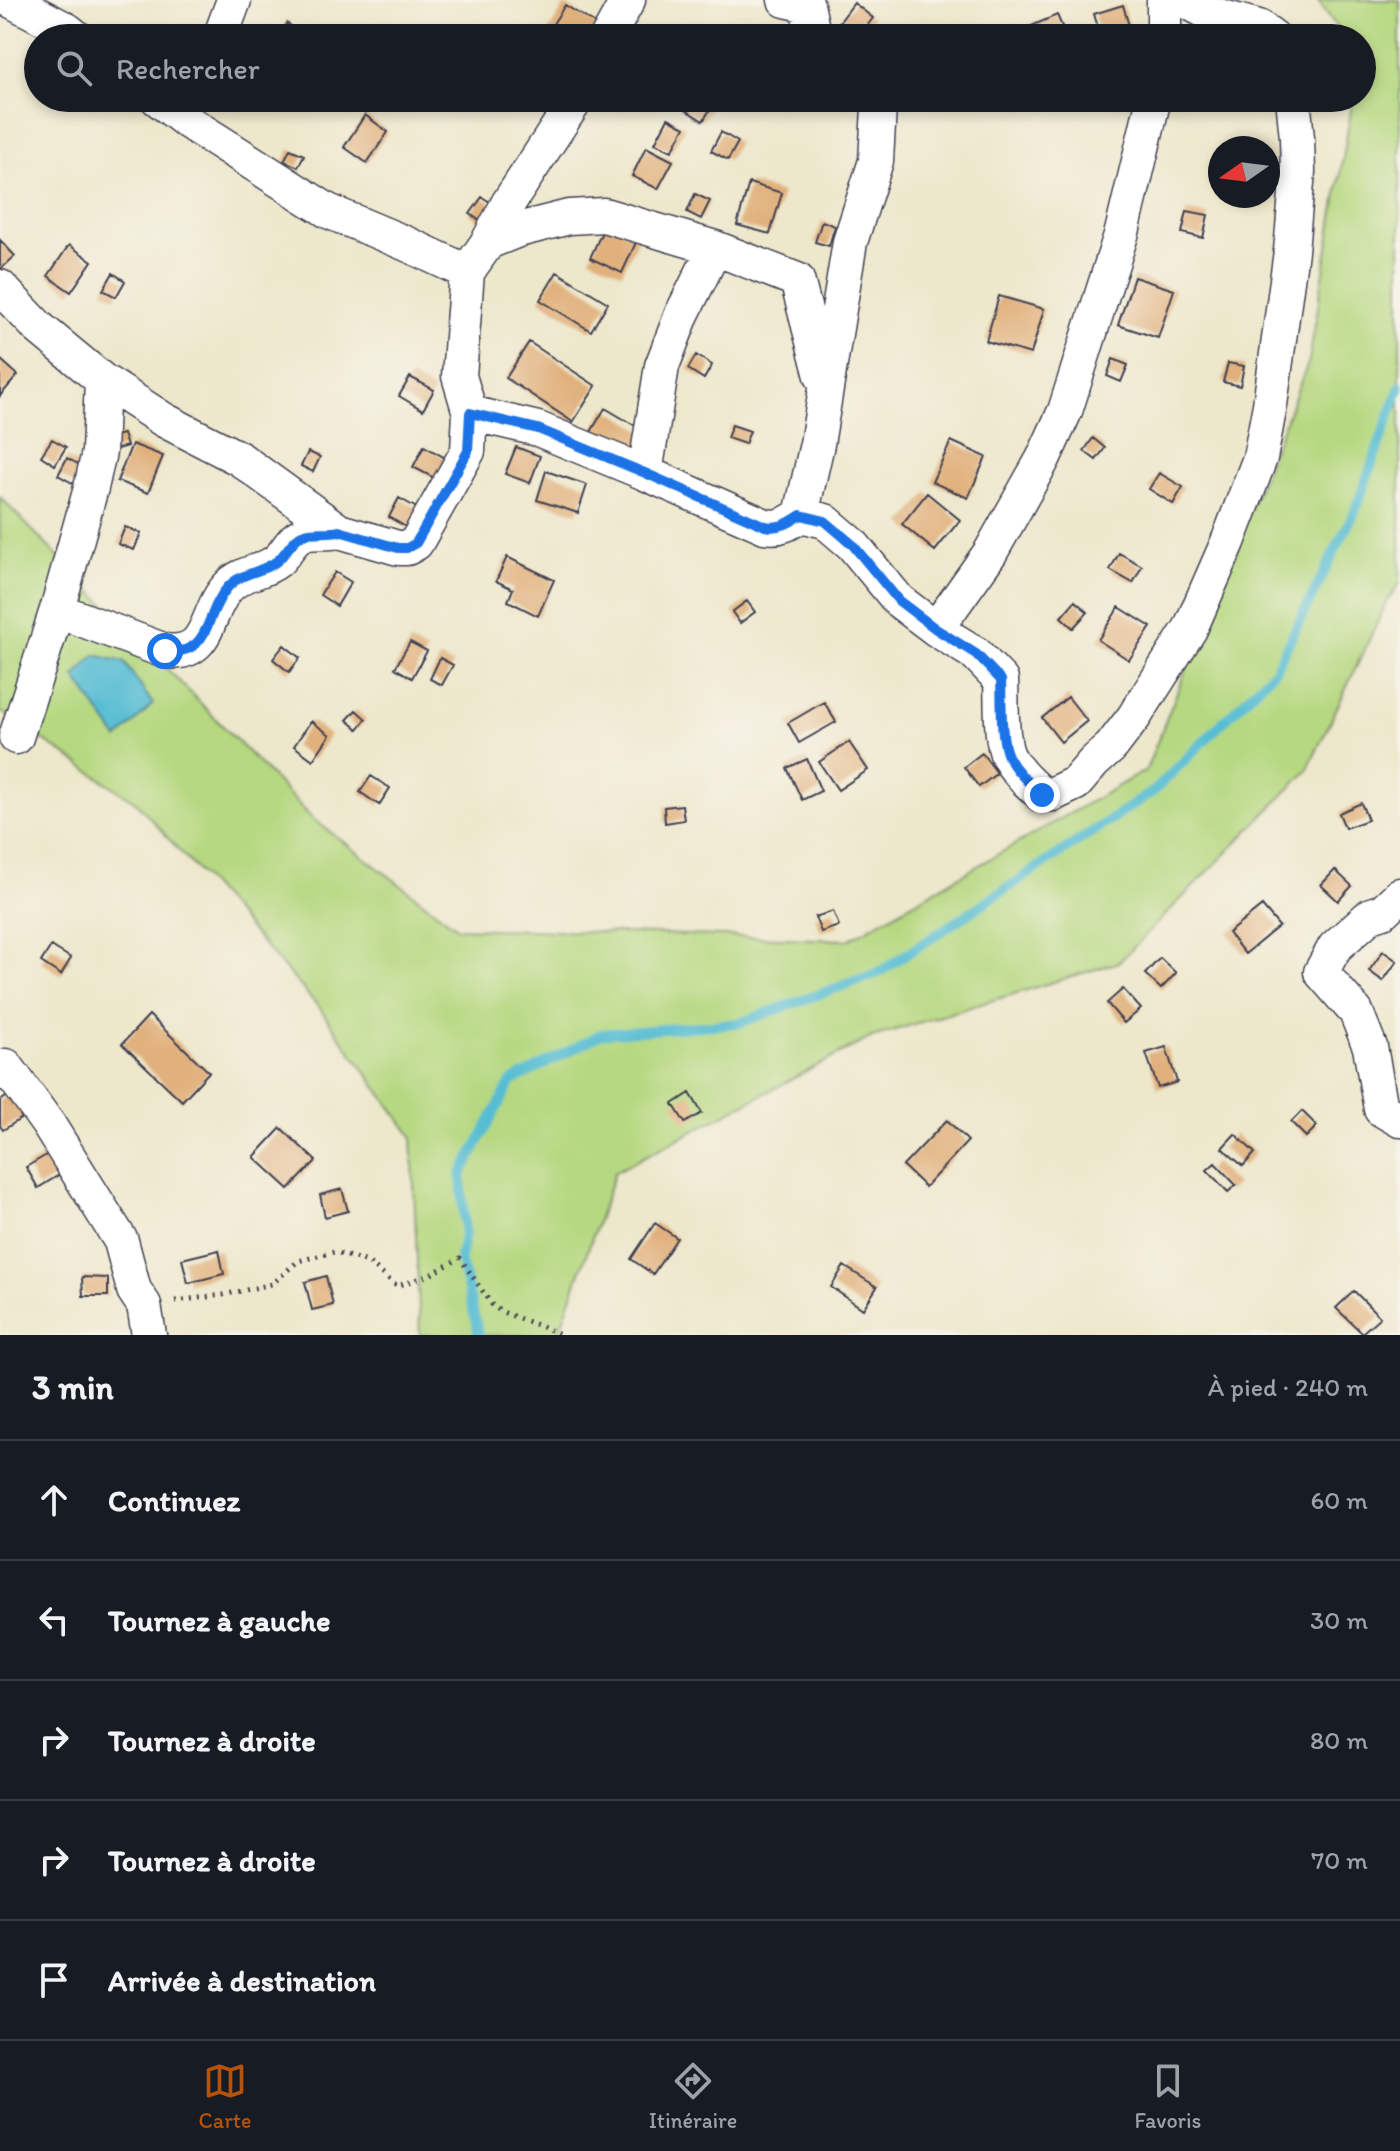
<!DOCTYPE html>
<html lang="fr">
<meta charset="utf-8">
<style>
:root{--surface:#171b24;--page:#242831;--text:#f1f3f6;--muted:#9ea1a6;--line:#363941;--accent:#b45309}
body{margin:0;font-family:Itim,sans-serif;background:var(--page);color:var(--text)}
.compass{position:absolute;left:1208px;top:136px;width:72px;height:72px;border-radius:50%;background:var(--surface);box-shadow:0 4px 12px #0003;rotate:256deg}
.stop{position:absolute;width:24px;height:24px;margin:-18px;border:6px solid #1a73e8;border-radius:50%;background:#fff}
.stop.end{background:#1a73e8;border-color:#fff;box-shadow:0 2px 8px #0008}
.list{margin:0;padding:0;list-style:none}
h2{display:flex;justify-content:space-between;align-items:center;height:104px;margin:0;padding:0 32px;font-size:34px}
h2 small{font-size:26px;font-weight:400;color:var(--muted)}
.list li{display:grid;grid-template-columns:52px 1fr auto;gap:24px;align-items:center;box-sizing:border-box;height:120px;padding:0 32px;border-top:2px solid var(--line)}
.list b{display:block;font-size:30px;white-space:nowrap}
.list em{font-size:26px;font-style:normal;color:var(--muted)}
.icon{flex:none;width:44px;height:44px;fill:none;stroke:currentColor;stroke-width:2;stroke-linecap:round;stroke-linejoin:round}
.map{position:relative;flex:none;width:1400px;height:1335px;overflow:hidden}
.search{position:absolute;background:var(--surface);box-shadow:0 4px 12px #0003;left:24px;right:24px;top:24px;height:88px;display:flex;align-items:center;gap:20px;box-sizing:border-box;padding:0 28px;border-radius:44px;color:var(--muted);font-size:30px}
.sheet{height:704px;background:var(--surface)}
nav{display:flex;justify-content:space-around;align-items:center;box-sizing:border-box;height:112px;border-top:2px solid var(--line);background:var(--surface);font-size:22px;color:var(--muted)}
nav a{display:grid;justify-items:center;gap:4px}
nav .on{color:var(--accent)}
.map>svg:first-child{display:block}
.green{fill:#b6d880;stroke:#6c7d5e;stroke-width:2}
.water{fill:#56bdd3;stroke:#3c7087;stroke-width:2}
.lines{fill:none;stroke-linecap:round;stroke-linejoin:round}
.stream{stroke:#56bdd3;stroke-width:10}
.building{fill:#e1b17d}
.minor-casing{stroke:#404051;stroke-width:37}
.path{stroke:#404051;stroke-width:5;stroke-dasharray:2 6;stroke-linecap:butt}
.minor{stroke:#fff;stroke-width:34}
.route{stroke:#1a73e8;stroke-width:10}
</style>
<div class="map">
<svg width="1400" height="1335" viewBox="0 0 1400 1335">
<rect width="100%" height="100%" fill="#f7f3e8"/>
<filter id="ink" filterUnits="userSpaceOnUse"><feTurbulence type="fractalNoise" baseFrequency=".0125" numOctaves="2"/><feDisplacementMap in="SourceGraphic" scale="16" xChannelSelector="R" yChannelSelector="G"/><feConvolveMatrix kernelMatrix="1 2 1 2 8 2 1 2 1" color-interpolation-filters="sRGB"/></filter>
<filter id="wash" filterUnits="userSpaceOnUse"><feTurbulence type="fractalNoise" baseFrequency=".006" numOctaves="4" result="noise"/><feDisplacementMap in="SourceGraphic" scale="32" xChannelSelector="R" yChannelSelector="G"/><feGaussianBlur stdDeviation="1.8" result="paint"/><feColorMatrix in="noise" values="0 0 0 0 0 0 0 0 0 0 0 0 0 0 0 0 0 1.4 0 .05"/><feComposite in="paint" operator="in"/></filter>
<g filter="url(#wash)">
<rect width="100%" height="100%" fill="#ede7cb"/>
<path class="green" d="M 1318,0 L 1400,0 L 1400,583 L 1387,602 L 1307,771 L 1119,962 L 872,1037 L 615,1172 L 558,1335 L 420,1335 L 412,1136 L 318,1006 L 137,803 L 0,711 L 0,497 L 313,819 L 458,928 L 848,940 L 1146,770 L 1309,361 L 1353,98 L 1362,98 L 1362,38 L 1344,38 Z"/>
<path class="water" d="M 95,655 L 124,662 L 153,704 L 118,739 L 75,677 Z"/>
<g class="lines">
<path class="stream" d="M 479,1335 L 460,1258 L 465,1233 L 461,1175 L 511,1082 L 601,1034 L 739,1023 L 878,973 L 1154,791 L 1275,670 L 1355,511 L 1400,387"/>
</g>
<g id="blocks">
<path class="building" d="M 854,3 L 873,18 L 858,38 L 841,38 L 832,32 Z
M 565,5 L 597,25 L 589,38 L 544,38 Z
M 1123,5 L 1129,26 L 1100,34 L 1094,14 Z
M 1057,15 L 1067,38 L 1034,38 L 1029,27 Z
M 287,23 L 299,32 L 295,38 L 277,38 Z
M 934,29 L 952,33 L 951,38 L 932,38 Z
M 667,98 L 717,98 L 703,121 Z
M 365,115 L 388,132 L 367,163 L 344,147 Z
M 668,118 L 685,127 L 672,151 L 655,143 Z
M 721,132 L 738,142 L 728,160 L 711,151 Z
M 646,147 L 673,161 L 658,189 L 632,176 Z
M 290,149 L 304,155 L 298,167 L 284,161 Z
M 749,183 L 782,193 L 770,234 L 737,225 Z
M 695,194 L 710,201 L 701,219 L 687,212 Z
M 482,197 L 498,207 L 486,225 L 470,214 Z
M 1187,211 L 1208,215 L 1203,238 L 1182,233 Z
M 822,221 L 835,226 L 829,246 L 815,242 Z
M 606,223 L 638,238 L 622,273 L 590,258 Z
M 0,240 L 15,256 L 0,270 Z
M 69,245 L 92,261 L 71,292 L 48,276 Z
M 557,272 L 608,303 L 591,331 L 540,300 Z
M 113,273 L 125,281 L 116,297 L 103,290 Z
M 1134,277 L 1174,290 L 1158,338 L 1118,325 Z
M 999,296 L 1044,309 L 1031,354 L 986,341 Z
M 529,342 L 596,386 L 573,422 L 506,378 Z
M 696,355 L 712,365 L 704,379 L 688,369 Z
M 0,359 L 18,375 L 0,396 Z
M 1113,359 L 1128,365 L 1121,382 L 1107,376 Z
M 1228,363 L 1244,366 L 1240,386 L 1223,382 Z
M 410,377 L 434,390 L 423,410 L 399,396 Z
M 605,408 L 649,434 L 632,463 L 588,437 Z
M 732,425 L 750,431 L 745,444 L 727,438 Z
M 123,434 L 127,446 L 110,451 L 106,438 Z
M 1093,438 L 1105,448 L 1096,460 L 1084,451 Z
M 52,439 L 66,447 L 55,465 L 41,456 Z
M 951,441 L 986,457 L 968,498 L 932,482 Z
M 132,444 L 163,456 L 148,493 L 117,481 Z
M 424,446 L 447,459 L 436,479 L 413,467 Z
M 516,447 L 540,456 L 530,483 L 505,474 Z
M 308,452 L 320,457 L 313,472 L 301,466 Z
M 67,458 L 85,468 L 76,485 L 58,475 Z
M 546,471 L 587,485 L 578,513 L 537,500 Z
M 1159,473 L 1183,487 L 1173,504 L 1149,489 Z
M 927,493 L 960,520 L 935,551 L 902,524 Z
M 399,498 L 422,511 L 411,530 L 389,517 Z
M 125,527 L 141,533 L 134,550 L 118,544 Z
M 1119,553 L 1142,566 L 1133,583 L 1110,570 Z
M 507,557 L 554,580 L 538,616 L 508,601 L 513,589 L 496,581 Z
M 335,572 L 351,582 L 337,606 L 320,595 Z
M 747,601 L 755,612 L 740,623 L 732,612 Z
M 1075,601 L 1088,612 L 1073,628 L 1061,617 Z
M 1119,607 L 1151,627 L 1129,660 L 1098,640 Z
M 410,642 L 427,651 L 412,678 L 395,668 Z
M 284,645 L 300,658 L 289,672 L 273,659 Z
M 440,658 L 453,665 L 442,685 L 430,679 Z
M 1068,697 L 1087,721 L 1061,742 L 1042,718 Z
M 824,702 L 836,722 L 799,743 L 788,723 Z
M 356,710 L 366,719 L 358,729 L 347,720 Z
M 311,721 L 330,735 L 313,760 L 294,746 Z
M 849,742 L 868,770 L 838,790 L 819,762 Z
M 982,753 L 997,773 L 979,787 L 964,767 Z
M 807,759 L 821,791 L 802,800 L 787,768 Z
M 371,776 L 390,788 L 379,805 L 360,792 Z
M 1361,803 L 1368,820 L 1345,828 L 1339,813 Z
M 682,805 L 684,820 L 665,823 L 664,807 Z
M 1335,870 L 1352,886 L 1338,901 L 1321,885 Z
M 1262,906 L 1279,926 L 1245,954 L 1228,933 Z
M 833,911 L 839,926 L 821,932 L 815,917 Z
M 51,946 L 71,958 L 61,975 L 41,962 Z
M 1383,951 L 1397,961 L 1383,981 L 1369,971 Z
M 1160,958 L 1176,973 L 1161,989 L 1145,974 Z
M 1123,989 L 1141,1009 L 1124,1023 L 1107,1003 Z
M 149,1015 L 209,1072 L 182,1101 L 122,1044 Z
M 1166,1047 L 1177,1082 L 1158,1088 L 1146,1053 Z
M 690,1093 L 702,1113 L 685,1123 L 673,1104 Z
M 11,1094 L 25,1116 L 3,1130 L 0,1126 L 0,1101 Z
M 1302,1111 L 1317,1126 L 1306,1137 L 1291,1122 Z
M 947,1120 L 968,1141 L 925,1187 L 903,1166 Z
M 281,1128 L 316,1161 L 289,1189 L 254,1157 Z
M 1235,1134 L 1255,1153 L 1243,1166 L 1222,1148 Z
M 50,1153 L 62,1173 L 38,1188 L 26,1167 Z
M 1215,1163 L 1236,1185 L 1228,1192 L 1207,1170 Z
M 342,1189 L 348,1211 L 325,1217 L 320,1195 Z
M 655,1223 L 677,1238 L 653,1274 L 631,1259 Z
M 219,1250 L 224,1274 L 188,1283 L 182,1259 Z
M 844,1266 L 877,1287 L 863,1309 L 831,1287 Z
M 326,1276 L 333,1305 L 312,1310 L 305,1282 Z
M 82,1277 L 108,1278 L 108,1296 L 83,1296 Z
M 1354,1291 L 1380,1317 L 1362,1333 L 1336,1308 Z"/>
</g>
</g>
<g filter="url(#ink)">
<use href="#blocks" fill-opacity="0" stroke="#404051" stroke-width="2"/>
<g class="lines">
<defs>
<path id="minor" d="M 10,0 L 67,30 L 77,38
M 785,0 L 807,5 L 814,38
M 1184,0 L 1209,13 L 1259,27 L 1274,38
M 220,38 L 234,0
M 607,38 L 628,0
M 1164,38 L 1164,0
M 157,98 L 188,122 L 328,211 L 407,244 L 467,272
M 577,98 L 509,202 L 488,242 L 467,272 L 459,376 L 470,413 L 538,429 L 645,473 L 765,526 C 780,529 789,523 801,515 L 817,444 L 850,242 L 876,161 L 879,107 L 876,98
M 488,242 L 518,230 L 569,217 L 604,215 L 715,248 L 797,280 L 822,376
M 0,287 L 38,327 L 102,380 L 164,420 L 240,459 L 339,531 L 398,548 L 407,548 L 416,543 L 468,451 L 470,413
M 645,473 L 662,366 L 682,314 L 715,248
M 801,515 L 825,521 L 852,544 L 899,601 L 936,629 L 976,654 L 1001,680 C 1002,699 1000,739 1008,756 C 1016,772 1029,783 1042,795 L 1053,794 L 1076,783 L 1094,762 L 1111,747 L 1134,717 L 1190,629 L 1228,542 L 1260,458 L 1270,405 L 1291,251 L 1298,171 L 1297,138 L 1293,98
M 57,610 L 165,651 C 212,657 204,612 228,587 C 241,572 262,573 277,561 C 286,554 291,539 302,535 C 313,530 327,534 339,531
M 936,629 L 990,553 L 1043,459 L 1065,411 L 1122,232 L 1154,98
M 16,737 L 57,610 L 91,488 L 99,452 L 102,380
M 1400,895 L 1383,911 L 1371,915 L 1335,947 L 1321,972 L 1356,1012 L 1370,1047 L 1381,1109 L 1400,1120
M 0,1073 L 6,1066 L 48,1124 L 121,1241 L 134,1290 L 144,1305 L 149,1335"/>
</defs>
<use href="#minor" class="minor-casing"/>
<path class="path" d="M 175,1301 L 223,1295 L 272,1284 L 298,1261 L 334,1252 L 368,1262 L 397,1286 L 430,1275 L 460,1258 L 492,1305 L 500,1311 L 563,1335"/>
<use href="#minor" class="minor"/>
</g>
</g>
<g class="lines" filter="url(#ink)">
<path class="route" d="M 165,651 C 212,657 204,613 228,587 C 241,572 262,573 277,561 C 286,554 292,539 302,535 C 313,530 327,534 339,531 L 398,548 L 407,548 L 416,543 L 468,451 L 470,413 L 538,429 L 645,473 L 765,526 C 780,529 789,523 801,515 L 825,521 L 852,544 L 899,601 L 936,629 L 976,654 L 1001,680 C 1002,699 1000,739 1008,756 C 1016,772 1029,783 1042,795"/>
</g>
</svg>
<svg class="compass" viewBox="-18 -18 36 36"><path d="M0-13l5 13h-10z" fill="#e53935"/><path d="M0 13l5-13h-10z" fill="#9ea1a6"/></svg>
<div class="stop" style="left:165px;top:651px"></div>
<div class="stop end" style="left:1042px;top:795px"></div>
<div class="search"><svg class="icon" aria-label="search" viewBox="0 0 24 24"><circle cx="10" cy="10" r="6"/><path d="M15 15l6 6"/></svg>Rechercher</div>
</div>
<section class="sheet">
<h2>3 min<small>À pied · 240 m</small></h2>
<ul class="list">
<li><svg class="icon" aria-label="ahead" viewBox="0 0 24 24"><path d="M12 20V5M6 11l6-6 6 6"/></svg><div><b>Continuez</b></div><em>60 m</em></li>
<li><svg class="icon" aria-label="left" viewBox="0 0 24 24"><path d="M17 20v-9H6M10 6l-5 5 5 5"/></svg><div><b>Tournez à gauche</b></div><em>30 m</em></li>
<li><svg class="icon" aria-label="right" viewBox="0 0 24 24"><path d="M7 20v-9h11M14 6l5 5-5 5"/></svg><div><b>Tournez à droite</b></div><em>80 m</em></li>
<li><svg class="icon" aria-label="right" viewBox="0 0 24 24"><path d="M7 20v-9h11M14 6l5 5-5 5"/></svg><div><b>Tournez à droite</b></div><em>70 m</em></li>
<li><svg class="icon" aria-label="arrive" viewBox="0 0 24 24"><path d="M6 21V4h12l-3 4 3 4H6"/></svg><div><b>Arrivée à destination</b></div></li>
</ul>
</section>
<nav>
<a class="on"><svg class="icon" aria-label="map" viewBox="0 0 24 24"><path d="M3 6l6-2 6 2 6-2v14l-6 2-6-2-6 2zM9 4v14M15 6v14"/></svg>Carte</a>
<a><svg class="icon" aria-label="directions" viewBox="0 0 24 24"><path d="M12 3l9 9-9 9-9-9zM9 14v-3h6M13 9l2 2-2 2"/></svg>Itinéraire</a>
<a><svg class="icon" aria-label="saved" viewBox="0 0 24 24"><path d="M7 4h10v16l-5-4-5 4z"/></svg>Favoris</a>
</nav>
